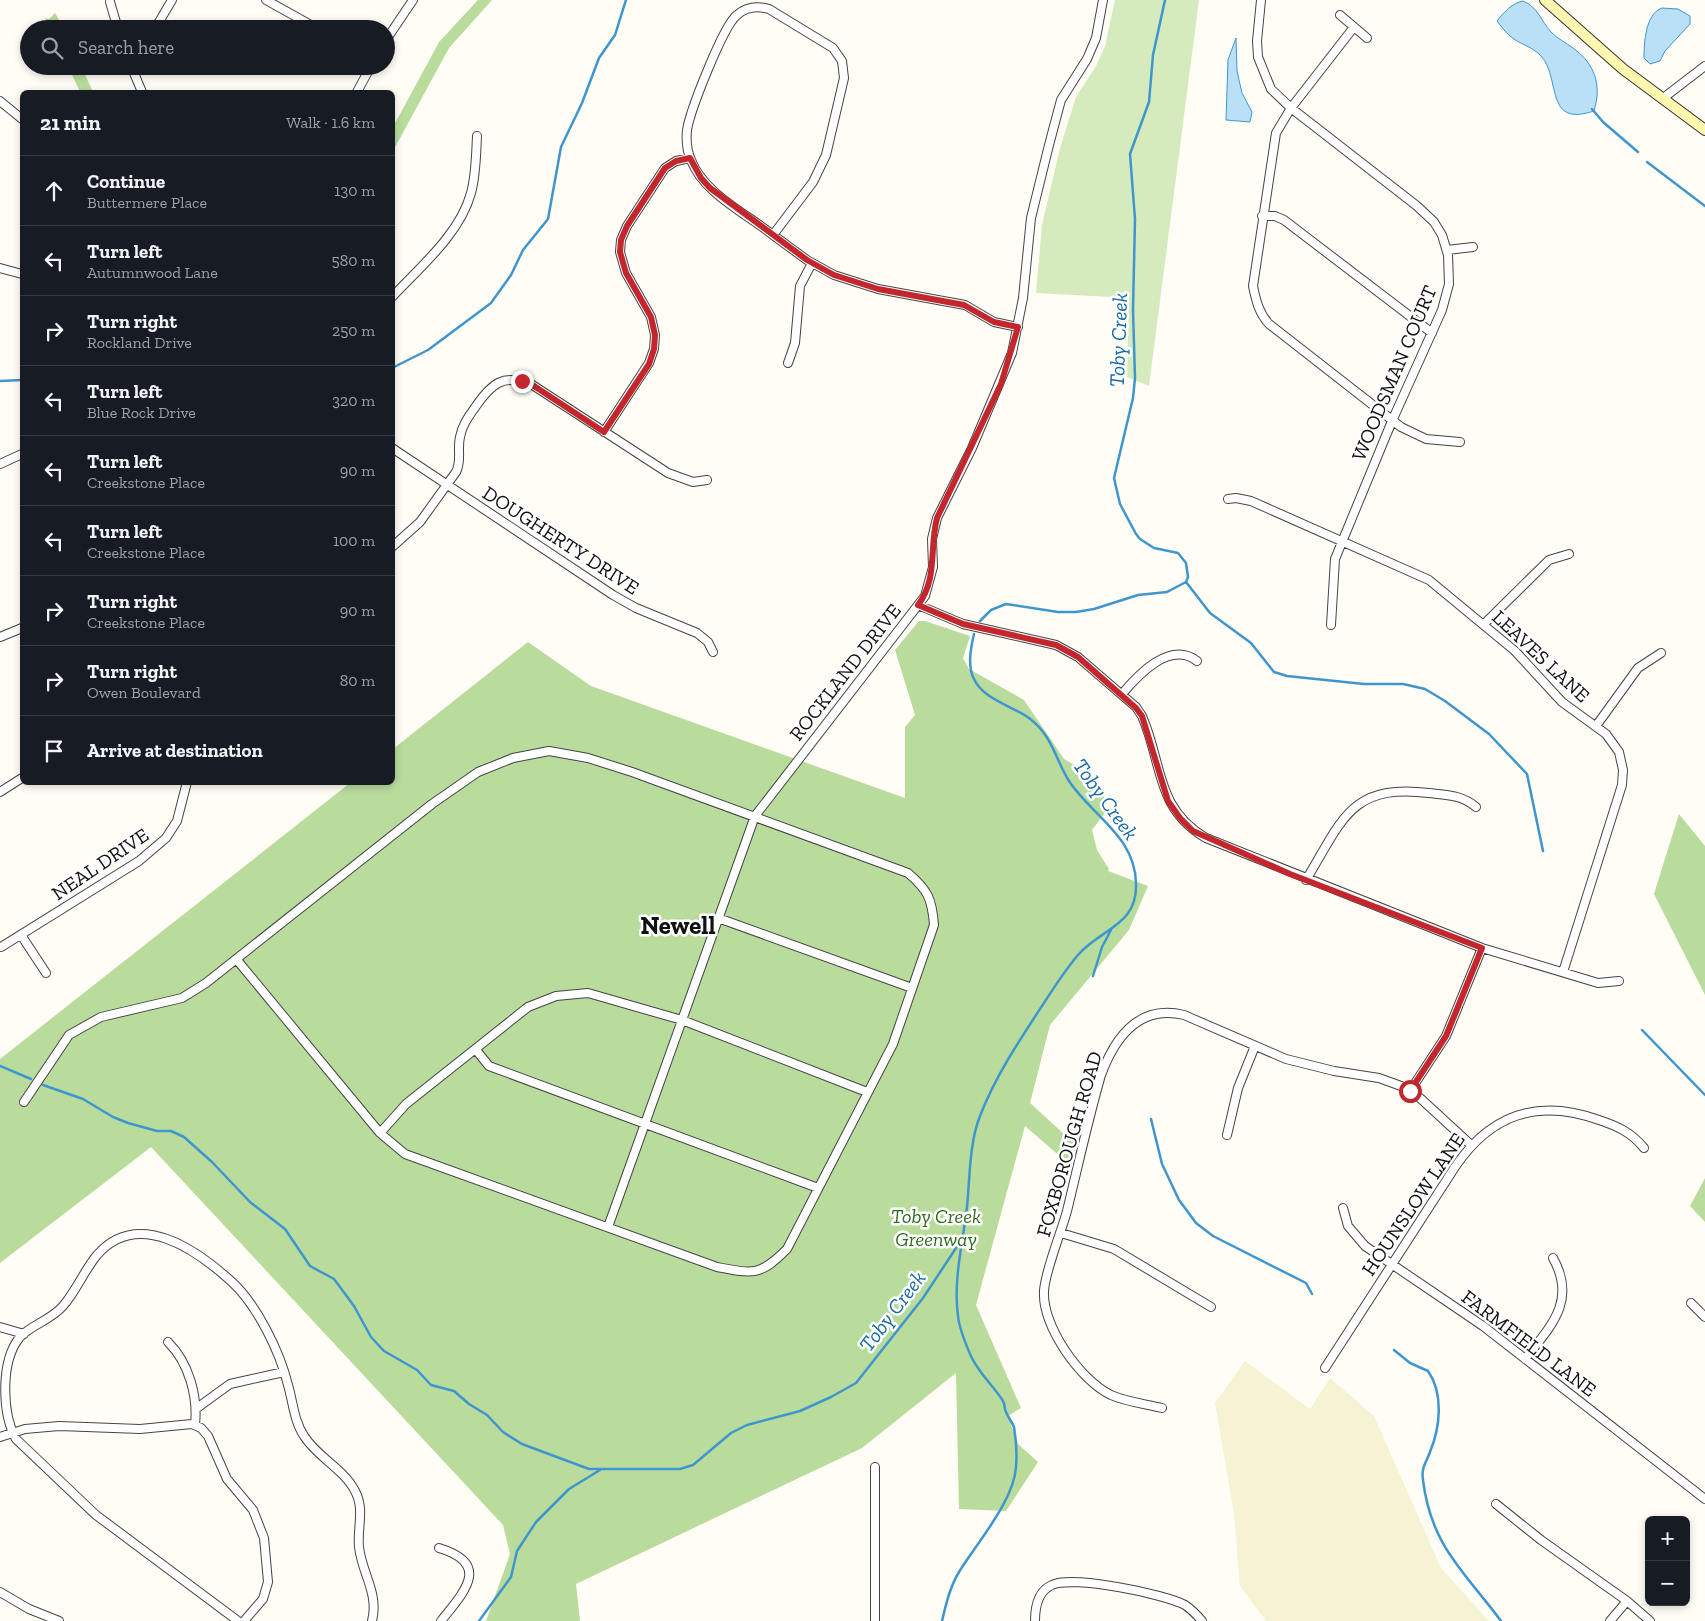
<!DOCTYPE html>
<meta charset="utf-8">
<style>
:root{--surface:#171b24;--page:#20242c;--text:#f1f3f6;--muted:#9ea1a6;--line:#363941}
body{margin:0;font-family:"Zilla Slab",serif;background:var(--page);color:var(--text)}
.controls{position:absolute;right:15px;bottom:15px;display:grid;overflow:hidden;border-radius:8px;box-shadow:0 2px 8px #0003}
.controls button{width:45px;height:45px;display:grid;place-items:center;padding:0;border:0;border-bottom:1px solid var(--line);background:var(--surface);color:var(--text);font:25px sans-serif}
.stop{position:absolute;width:15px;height:15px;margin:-11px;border:4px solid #c4262e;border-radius:50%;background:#fff}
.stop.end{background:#c4262e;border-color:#fff;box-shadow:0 1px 5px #0008}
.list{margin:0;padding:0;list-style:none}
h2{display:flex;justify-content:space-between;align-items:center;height:65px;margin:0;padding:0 20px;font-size:21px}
h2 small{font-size:16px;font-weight:400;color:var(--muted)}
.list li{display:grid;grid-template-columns:32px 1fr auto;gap:15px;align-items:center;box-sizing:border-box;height:70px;padding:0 20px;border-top:1px solid var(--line)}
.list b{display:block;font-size:19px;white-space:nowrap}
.list p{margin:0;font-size:16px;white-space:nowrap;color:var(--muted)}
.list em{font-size:16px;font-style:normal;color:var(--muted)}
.icon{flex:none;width:28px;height:28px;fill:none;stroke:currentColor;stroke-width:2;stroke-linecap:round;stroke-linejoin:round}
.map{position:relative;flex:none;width:1705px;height:1621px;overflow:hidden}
.search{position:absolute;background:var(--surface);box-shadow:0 2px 8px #0003;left:20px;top:20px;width:375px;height:55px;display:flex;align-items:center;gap:12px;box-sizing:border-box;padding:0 18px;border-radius:28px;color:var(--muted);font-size:19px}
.panel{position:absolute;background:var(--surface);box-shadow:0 2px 8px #0003;left:20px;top:90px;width:375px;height:695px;border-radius:8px}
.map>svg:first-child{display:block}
.farmland{fill:#f6f3d4}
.green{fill:#d5ebbd}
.forest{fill:#b9dc9c}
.water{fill:#b9e0f7;stroke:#3f96cf}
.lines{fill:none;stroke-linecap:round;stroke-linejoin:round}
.stream{stroke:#3f96cf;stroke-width:2.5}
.street-casing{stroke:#444;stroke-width:10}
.secondary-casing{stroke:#333;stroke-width:12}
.street{stroke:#fff;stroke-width:8}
.secondary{stroke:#fff6b0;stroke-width:10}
.route{stroke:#c4262e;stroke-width:6}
.labels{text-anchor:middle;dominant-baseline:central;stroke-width:5;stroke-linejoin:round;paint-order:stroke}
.street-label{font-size:20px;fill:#111;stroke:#fff}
.park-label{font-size:20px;font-style:italic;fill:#2f6b1f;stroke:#fff}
.water-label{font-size:21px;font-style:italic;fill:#1768a6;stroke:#fff}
.district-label{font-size:25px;font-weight:bold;fill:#111;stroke:#fff}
</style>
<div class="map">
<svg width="1705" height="1621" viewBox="0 0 1705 1621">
<rect width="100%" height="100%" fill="#fffdf5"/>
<path class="farmland" d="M 1245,1361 L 1310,1409 L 1330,1378 L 1374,1416 L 1441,1568 L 1489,1621 L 1266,1621 L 1240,1586 L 1234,1514 L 1215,1403 Z"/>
<path class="green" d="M 1115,0 L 1199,0 L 1149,386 L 1127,377 L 1129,298 L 1036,293 L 1042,225 L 1060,148 L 1076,97 L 1096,66 L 1105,46 Z"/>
<path class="forest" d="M 478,0 L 492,0 L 449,48 L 393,151 L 393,127 L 439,42 Z
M 55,13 L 64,28 L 64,29 L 51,29 L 45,18 L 49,19 Z
M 68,66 L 81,66 L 93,92 L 80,92 Z
M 919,621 L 925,621 L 970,636 L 963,658 L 969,669 L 1024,700 L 1064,759 L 1092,775 L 1104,795 L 1105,813 L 1092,830 L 1097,850 L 1109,869 L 1108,871 L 1148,886 L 1129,930 L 1050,1025 L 1030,1103 L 1075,1144 L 1070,1165 L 1025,1126 L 976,1305 L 1021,1408 L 1008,1416 L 1018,1444 L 1038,1462 L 1006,1511 L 959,1509 L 956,1373 L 862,1448 L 576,1584 L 580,1621 L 486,1621 L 510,1554 L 503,1525 L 151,1147 L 0,1263 L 0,1059 L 350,783 L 392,782 L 393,749 L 528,642 L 591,686 L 905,798 L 905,727 L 915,715 L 895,650 Z
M 1679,814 L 1705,846 L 1705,995 L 1654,894 Z
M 1705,1178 L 1705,1222 L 1690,1206 Z"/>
<path class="water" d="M 1523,1 C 1538,7 1541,21 1551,32 C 1558,39 1565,42 1573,48 C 1595,64 1602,85 1594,111 C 1543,128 1562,77 1540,55 C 1531,46 1519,44 1510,36 C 1505,32 1501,26 1497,21 C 1504,12 1512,3 1523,1 Z
M 1662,8 L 1678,9 L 1690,16 L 1690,24 L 1665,51 L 1660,61 L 1650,64 L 1644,58 C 1644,44 1645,14 1662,8 Z
M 1236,38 L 1237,71 L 1242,93 L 1252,112 L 1250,122 L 1226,120 L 1228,60 Z"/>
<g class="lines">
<path class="stream" d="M 1592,109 L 1603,122 L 1638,152
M 1647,162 L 1705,206
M 392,368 L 428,350 L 491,303 L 511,275 L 523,250 L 548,219 L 561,147 L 582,103 L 599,58 L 615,35 L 626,0
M 0,381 L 22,380
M 1186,582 L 1210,613 L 1251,643 L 1274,672 L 1287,676 L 1364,684 L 1403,684 L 1425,689 L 1445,701 L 1489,734 L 1527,774 L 1543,851
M 980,621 L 991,610 L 1006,604 L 1058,612 L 1076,612 L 1094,609 L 1138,595 L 1167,592 L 1186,582 L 1188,577 L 1186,563 L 1178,553 L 1154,548 L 1140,539 L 1136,534 L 1120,504 L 1114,478 L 1133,398 L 1135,378 L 1133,310 L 1135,219 L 1130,154 L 1149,102 L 1153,55 L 1165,0
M 1093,976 L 1102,947 L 1111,930
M 1642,1030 L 1705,1095
M 0,1066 L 31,1079
M 43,1085 L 83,1099 L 113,1117 L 128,1123 L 157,1131 L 171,1131 L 184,1137 L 212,1162 L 250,1202 L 285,1229 L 310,1266 L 334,1279 L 354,1306 L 371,1337 L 384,1351 L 417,1370 L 431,1385 L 454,1391 L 469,1404 L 487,1415 L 503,1432 L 522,1444 L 589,1469 L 680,1469 L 693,1465 L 731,1433 L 747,1425 L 800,1411 L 831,1397 L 856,1383 L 923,1298 L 962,1239
M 1151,1119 L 1162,1164 L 1179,1200 L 1196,1223 L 1213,1236 L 1306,1283 L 1312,1294
M 1394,1350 L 1410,1363 L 1428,1371 C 1444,1394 1440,1428 1430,1452 C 1426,1463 1421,1468 1423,1480 C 1431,1546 1464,1571 1501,1621
M 479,1621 L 511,1577 L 517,1551 L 536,1522 L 569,1489 L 600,1470
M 942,1621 C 946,1604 950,1587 959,1572 C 976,1544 1014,1501 1016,1467 C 1017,1455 1016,1439 1014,1427 C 1012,1422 1008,1417 1006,1412 C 1004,1408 1005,1404 1003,1401 C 993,1385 978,1373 970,1354 C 965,1342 959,1328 958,1316 C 953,1279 963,1243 967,1207 C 970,1178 969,1144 980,1116 C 995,1077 1019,1041 1042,1006 C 1053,989 1065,970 1078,955 C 1101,928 1138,926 1136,883 C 1135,836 1092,816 1069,781 C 1055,759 1053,736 1029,718 C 1012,706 983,699 974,679 C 967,666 971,647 974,634"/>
<defs>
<path id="street" d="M 266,0 L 318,29
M 1261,0 L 1257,41 L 1258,57 L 1271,89 L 1291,108 L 1417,206 L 1434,222 L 1442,235 L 1448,255 L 1449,284 L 1442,310 L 1392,421 L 1335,559 L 1331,625
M 110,2 L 118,29
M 1340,15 L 1367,38
M 1354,27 L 1291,108 L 1276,133 L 1253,286 C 1256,301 1259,313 1269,324 L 1401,427 L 1426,439 L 1460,442
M 152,29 L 159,22 L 172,0
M 386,40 L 413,0
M 131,66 L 142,92
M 357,92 L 371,66
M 1662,99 L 1705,66
M 0,101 L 22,119
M 1262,216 L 1275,216 L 1284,220 L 1432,333
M 773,235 L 813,182 L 826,155 L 844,78 L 842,61 L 833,48 L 769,9 C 758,6 746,7 737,15 C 723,26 690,111 687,130 C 686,140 687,151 691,160 C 703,192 743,212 769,232 L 773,235 L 807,260 L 834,275 L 878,289 L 965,305 L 994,322 L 1018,327
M 1447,250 L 1473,247
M 0,268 L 22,274
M 392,297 C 420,267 460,234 471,193 C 476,175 476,155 477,136
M 788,363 L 795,343 L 800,286 L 812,263
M 604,432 L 649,363 L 654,349 L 655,335 L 651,317 L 626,273 L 620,252 L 621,240 L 627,226 L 665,168 L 676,161 L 690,158
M 392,448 L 613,595 L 636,608 L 697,633 L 708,642 L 713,652
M 0,464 L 22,454
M 1228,499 L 1236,498 L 1251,501 L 1429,580 L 1515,651 L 1562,702 L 1606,734 L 1619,752 L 1623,770 L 1622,785 L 1563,972
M 392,547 L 420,522 L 456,472 C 462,461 457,449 460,437 C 462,425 469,416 476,406 C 492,383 503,374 531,384 L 668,473 L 693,482 L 707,480
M 918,605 L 963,624 L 1056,645 L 1078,657 L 1136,707 L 1142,716 C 1163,764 1155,808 1206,838 L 1482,948 L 1598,983 L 1619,981
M 1484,624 L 1549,560 L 1569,554
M 0,637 L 22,628
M 1122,694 C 1138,675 1170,640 1197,661
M 1596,726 L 1638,668 L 1661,653
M 0,792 L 22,778
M 1306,880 C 1342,821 1350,783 1429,793 C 1447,795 1462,795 1476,807
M 718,918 L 912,988
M 21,935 L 46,973
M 1,947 L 139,861 L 166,838 L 177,821 L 187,782
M 476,1050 L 489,1066 L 818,1188
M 1410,1091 L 1446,1036 L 1482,948
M 24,1102 L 69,1035 L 101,1017 L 182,998 L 206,983 L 432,804 L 478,772 L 513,758 L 549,751 L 588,758 L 632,772 L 908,873 C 928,890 932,899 934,925 L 893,1044 L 787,1249 C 760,1276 754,1274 717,1267 L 405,1154 L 380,1133 L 237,960
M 380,1133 L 406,1104 L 528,1007 L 556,996 L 588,993 L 682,1020 L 867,1092
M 1227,1135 L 1238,1088 L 1255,1046
M 1343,1208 L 1348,1226 L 1365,1246 L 1483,1326 L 1705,1499
M 608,1227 L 755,816 L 925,596 L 933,567 L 932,539 L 937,518 L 972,448 L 1012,353 L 1023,298 L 1031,218 L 1049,145 L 1061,100 L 1087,59 L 1096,38 L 1103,0
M 1061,1233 L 1114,1249 L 1211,1307
M 1691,1303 L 1705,1317
M 0,1327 L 24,1334
M 168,1342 C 189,1363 198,1396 195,1425
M 1525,1359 C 1551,1326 1577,1301 1553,1258
M 1325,1368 L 1455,1167 C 1491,1114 1538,1098 1599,1120 C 1617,1126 1631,1132 1644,1148
M 197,1408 L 230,1384 L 284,1372
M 1162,1408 C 1146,1404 1127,1402 1111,1395 C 1080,1380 1042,1326 1044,1291 C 1045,1271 1061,1233 1067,1211 C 1078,1166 1088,1120 1101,1075 C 1115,1037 1139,1004 1184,1015 L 1286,1059 L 1334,1071 L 1379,1078 L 1401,1086 L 1420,1098 L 1471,1145
M 0,1437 L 25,1429 L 59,1426 L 140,1429 L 192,1424 L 201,1428 L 208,1436 L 227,1479 L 253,1510 L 264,1538 L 268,1582 L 263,1599 L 244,1621
M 875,1467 L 875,1621
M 1496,1504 L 1541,1540 L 1627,1601 L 1650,1621
M 439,1548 C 492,1564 464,1592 441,1621
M 0,1592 L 29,1609 L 59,1621
M 238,1621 L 96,1515 L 16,1439 C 2,1414 0,1361 20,1337 C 31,1325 51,1320 63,1306 C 76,1291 84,1271 97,1255 C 138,1208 197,1250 232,1282 C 257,1305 280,1352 288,1385 C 293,1402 294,1421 304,1436 C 317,1457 344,1469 355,1491 C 365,1509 357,1528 359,1547 C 362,1574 379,1593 372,1621
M 1035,1621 C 1035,1607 1038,1591 1052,1585 C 1072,1575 1165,1594 1185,1605 C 1191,1609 1197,1615 1202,1621
M 1610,1621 L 1627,1601"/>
<path id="secondary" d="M 1545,0 L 1623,69 L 1705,130"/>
</defs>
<use href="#street" class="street-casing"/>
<use href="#secondary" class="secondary-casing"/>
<use href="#street" class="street"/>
<use href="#secondary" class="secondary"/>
</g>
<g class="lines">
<path class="route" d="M 522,381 L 531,384 L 604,432 L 649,364 L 654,349 L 655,335 L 651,317 L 626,273 L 620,252 L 621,240 L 627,226 L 665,168 L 676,161 L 690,158 L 701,178 L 710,188 L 807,260 L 834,275 L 878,289 L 964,305 L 994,322 L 1018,327 L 1001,384 L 937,518 C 929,549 938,579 918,605 L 963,624 L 1056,645 L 1078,657 L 1136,708 L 1142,716 L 1168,801 L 1180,818 L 1193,831 L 1290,874 L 1482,948 L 1446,1036 L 1410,1091"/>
</g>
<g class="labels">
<g class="street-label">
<text transform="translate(1394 373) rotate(-67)">WOODSMAN COURT</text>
<text transform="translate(561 540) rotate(33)">DOUGHERTY DRIVE</text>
<text transform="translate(1541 656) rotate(43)">LEAVES LANE</text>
<text transform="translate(845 672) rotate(-52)">ROCKLAND DRIVE</text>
<text transform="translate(100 864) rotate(-34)">NEAL DRIVE</text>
<text transform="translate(1069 1144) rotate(-74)">FOXBOROUGH ROAD</text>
<text transform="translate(1413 1204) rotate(-56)">HOUNSLOW LANE</text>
<text transform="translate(1529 1343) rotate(37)">FARMFIELD LANE</text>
</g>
<g class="park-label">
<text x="936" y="1216">Toby Creek<tspan x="936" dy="23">Greenway</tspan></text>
</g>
<g class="water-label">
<text transform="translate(1118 340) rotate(-88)">Toby Creek</text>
<text transform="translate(1106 799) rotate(54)">Toby Creek</text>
<text transform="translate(892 1311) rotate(-53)">Toby Creek</text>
</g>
<g class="district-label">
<text x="678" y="925">Newell</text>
</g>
</g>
</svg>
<div class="controls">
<button>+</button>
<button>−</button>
</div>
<div class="stop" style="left:1410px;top:1091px"></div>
<div class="stop end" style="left:522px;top:381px"></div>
<div class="search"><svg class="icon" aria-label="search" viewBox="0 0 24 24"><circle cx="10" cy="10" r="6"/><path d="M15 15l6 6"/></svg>Search here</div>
<section class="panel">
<h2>21 min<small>Walk · 1.6 km</small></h2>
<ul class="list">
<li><svg class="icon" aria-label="ahead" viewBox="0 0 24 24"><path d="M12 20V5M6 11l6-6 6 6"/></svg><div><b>Continue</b><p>Buttermere Place</p></div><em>130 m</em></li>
<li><svg class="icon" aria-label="left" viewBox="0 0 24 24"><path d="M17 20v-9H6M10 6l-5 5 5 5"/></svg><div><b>Turn left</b><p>Autumnwood Lane</p></div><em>580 m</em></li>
<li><svg class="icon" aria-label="right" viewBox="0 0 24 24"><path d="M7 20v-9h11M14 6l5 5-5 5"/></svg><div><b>Turn right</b><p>Rockland Drive</p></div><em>250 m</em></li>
<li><svg class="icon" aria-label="left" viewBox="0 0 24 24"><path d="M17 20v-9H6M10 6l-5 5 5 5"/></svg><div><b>Turn left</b><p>Blue Rock Drive</p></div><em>320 m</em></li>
<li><svg class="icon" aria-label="left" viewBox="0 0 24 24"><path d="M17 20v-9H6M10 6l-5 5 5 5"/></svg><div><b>Turn left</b><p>Creekstone Place</p></div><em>90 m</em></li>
<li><svg class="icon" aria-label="left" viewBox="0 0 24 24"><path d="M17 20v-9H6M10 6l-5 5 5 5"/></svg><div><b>Turn left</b><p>Creekstone Place</p></div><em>100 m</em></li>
<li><svg class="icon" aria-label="right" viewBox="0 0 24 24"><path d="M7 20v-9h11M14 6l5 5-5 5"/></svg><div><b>Turn right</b><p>Creekstone Place</p></div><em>90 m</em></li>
<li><svg class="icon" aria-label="right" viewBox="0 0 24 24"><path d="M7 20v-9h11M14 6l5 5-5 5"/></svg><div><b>Turn right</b><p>Owen Boulevard</p></div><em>80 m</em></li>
<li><svg class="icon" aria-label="arrive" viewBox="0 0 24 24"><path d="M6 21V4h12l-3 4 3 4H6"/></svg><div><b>Arrive at destination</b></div></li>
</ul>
</section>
</div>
